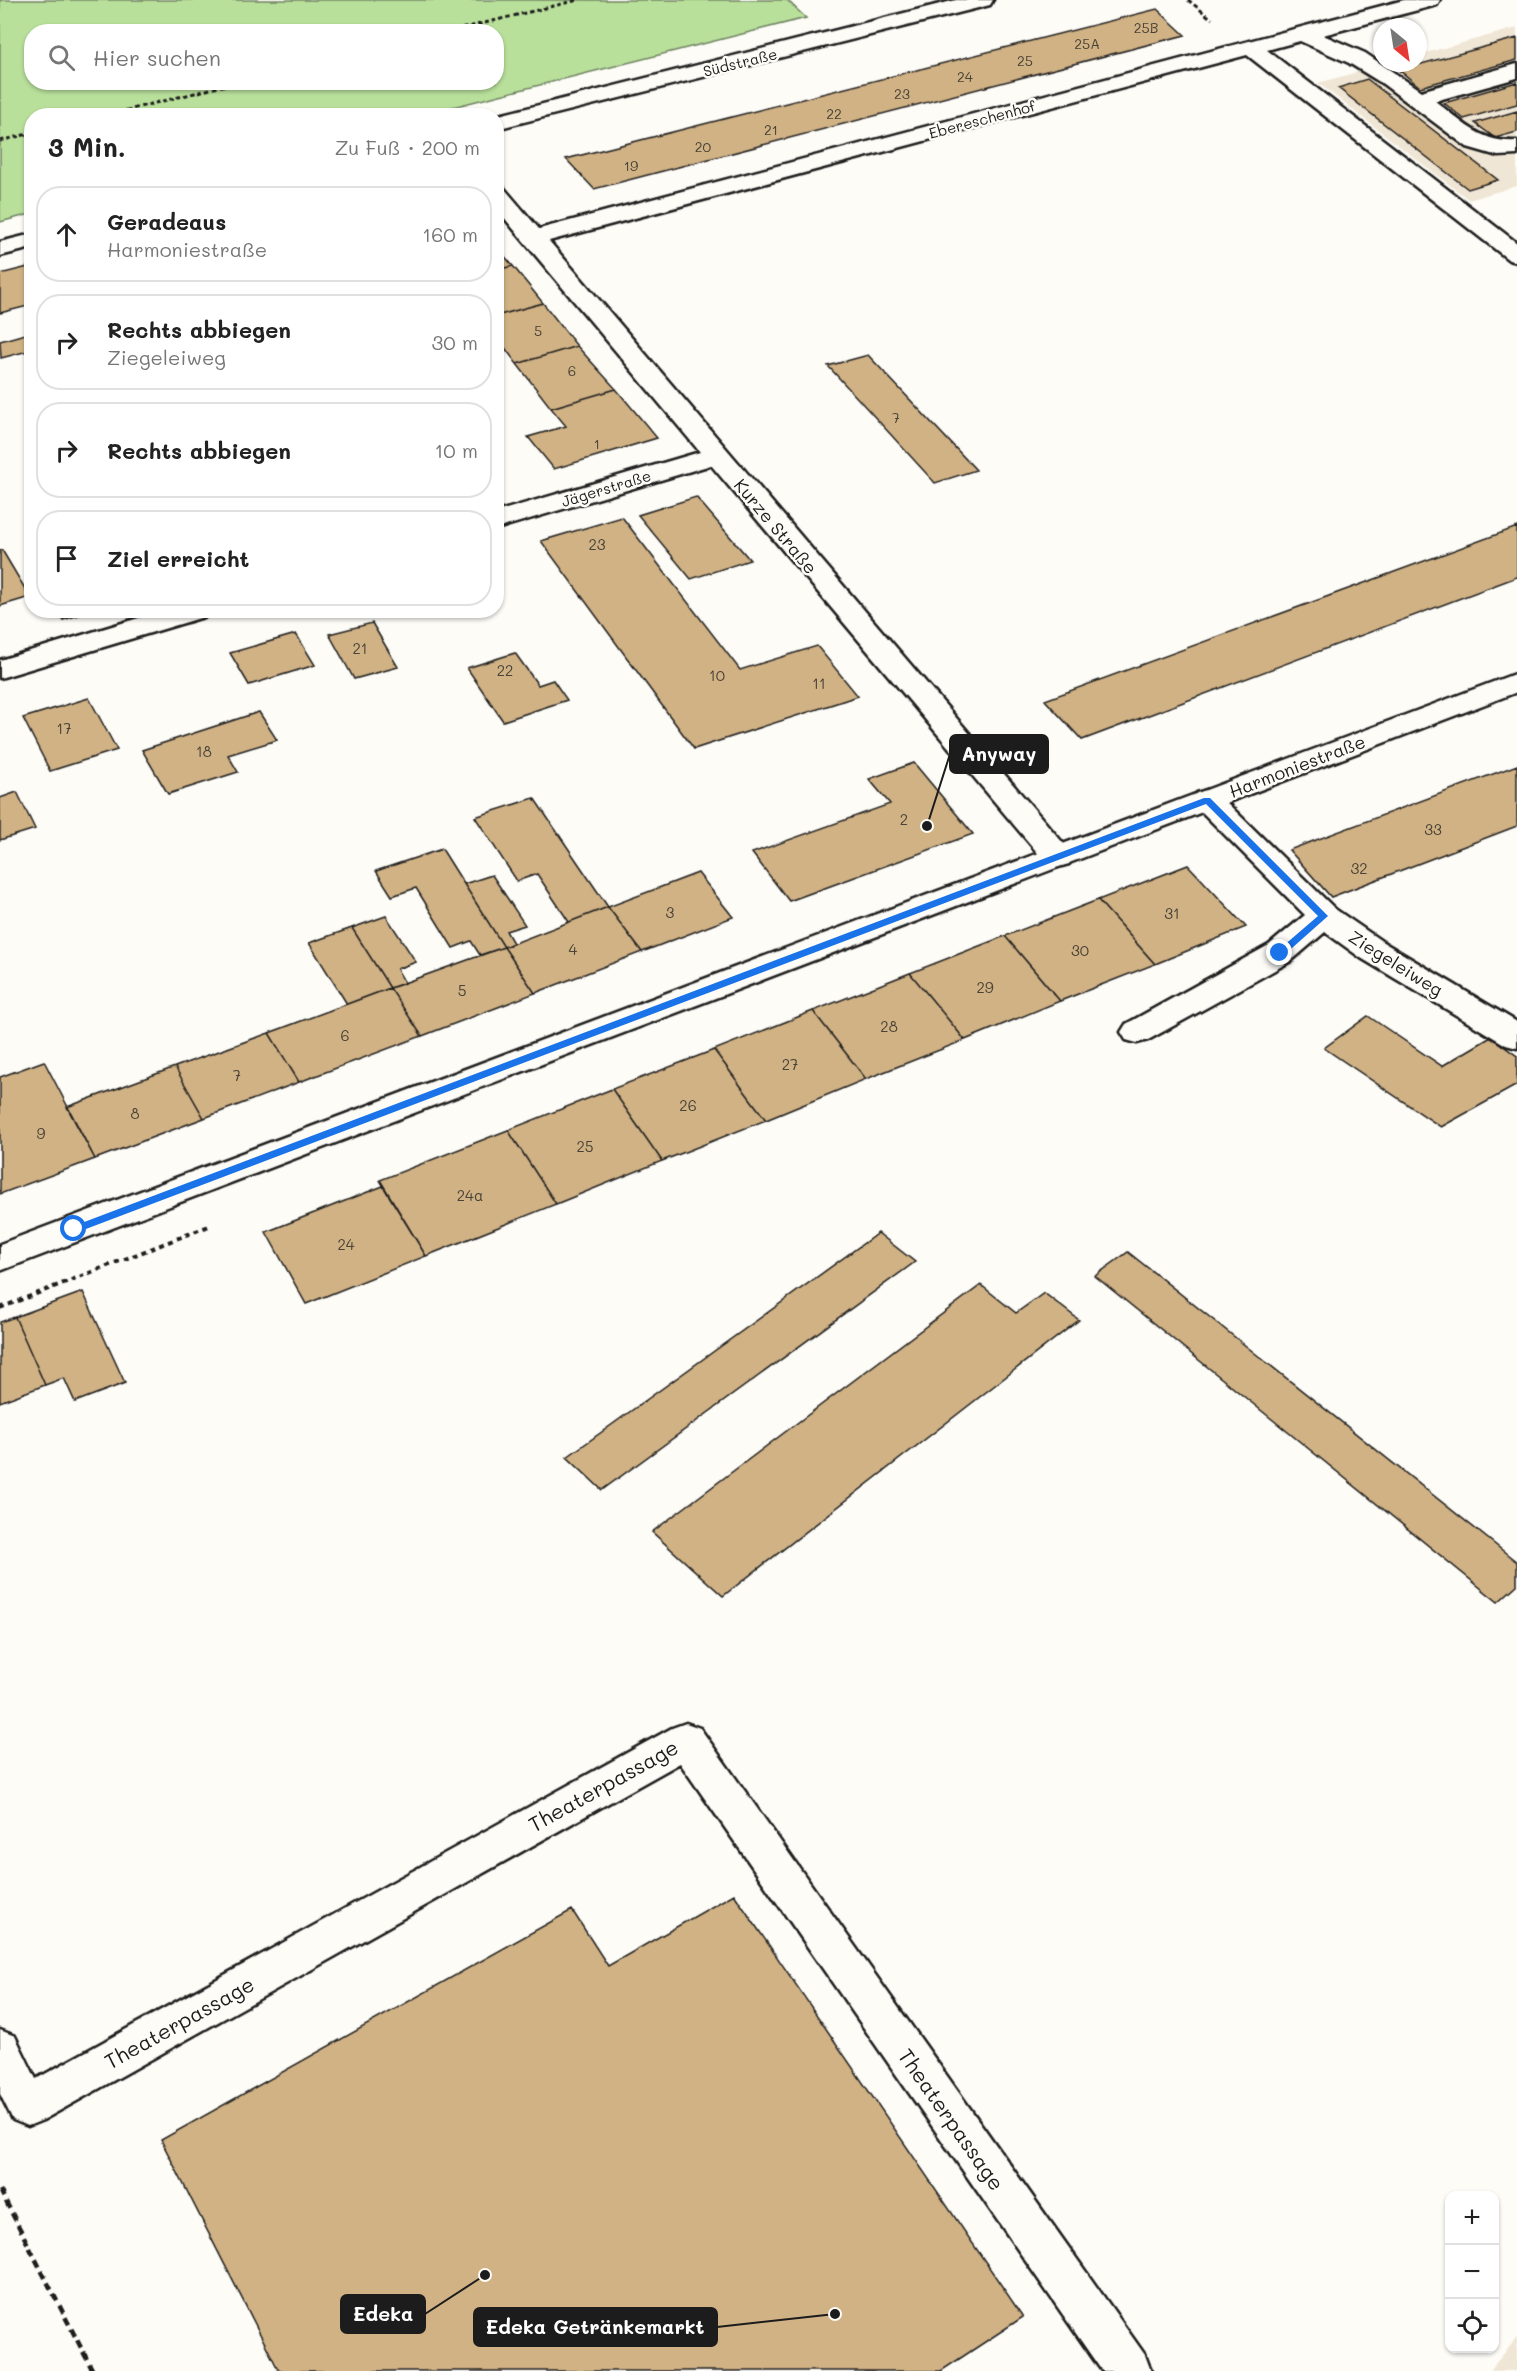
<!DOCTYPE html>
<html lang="de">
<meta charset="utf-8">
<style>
:root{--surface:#fff;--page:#f2f2f2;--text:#222;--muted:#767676;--line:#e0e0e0}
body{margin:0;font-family:Mali,sans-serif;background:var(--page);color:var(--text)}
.controls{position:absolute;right:18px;bottom:18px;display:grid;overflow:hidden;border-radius:12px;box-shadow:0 2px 4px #0004}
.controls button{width:54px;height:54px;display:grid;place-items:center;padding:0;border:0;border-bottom:2px solid var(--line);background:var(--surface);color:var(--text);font:30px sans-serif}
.compass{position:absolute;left:1373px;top:18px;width:54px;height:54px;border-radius:50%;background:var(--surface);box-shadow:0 2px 4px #0004;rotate:150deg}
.stop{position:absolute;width:18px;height:18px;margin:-14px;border:4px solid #1a73e8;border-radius:50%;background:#fff}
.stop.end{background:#1a73e8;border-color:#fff;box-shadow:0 2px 6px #0008}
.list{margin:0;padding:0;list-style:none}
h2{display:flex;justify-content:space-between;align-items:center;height:78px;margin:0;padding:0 24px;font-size:26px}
h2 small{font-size:20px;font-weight:400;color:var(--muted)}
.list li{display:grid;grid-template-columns:39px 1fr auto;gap:18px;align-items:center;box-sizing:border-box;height:96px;margin:0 12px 12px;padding:0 12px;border:2px solid var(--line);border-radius:24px}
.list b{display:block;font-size:22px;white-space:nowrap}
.list p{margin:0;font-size:20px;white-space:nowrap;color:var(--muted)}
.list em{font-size:20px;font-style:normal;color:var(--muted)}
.icon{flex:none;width:33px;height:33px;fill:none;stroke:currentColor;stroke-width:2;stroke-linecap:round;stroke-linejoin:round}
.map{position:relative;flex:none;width:1517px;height:2371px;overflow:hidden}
.search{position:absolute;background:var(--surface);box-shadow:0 2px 4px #0004;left:24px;top:24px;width:480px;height:66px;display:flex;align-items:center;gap:15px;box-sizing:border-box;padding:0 21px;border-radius:24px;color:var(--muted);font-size:22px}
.panel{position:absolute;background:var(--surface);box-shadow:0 2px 4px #0004;left:24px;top:108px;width:480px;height:510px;border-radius:24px}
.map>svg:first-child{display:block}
.built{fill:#f0e6d5}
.green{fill:#b9e09b;stroke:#6a7e5c;stroke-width:1.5;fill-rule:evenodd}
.building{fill:#d1b285;stroke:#1c1c1c;stroke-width:1.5}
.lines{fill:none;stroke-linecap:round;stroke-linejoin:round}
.minor-casing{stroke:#1c1c1c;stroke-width:5}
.major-casing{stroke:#1c1c1c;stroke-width:5}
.path-far2{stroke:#1c1c1c;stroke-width:3;stroke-dasharray:4.5 3;stroke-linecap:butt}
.path-far1{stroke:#1c1c1c;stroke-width:4;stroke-dasharray:5 4.5;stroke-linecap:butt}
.path{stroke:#1c1c1c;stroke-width:4.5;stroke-dasharray:8 5;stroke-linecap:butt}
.minor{fill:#fdfcf7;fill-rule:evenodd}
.major{fill:#fdfcf7;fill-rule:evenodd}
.route{fill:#1a73e8}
.labels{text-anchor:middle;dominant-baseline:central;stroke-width:5;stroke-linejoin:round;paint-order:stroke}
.far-number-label{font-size:14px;fill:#494236}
.far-street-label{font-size:15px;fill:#1c1c1c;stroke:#fdfcf7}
.number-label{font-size:15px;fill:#494236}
.street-label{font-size:18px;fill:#1c1c1c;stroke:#fdfcf7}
.near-street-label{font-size:21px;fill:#1c1c1c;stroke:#fdfcf7}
.leader{fill:none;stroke:#1c1c1c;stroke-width:2}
.callout-dot{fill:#1c1c1c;stroke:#fdfcf7;stroke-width:2}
.callout{fill:#1c1c1c;stroke:#1c1c1c;stroke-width:2}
.callout-label{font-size:20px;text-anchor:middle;font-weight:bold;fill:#fff}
</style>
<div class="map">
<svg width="1517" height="2371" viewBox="0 0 1517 2371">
<rect width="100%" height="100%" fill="#fdfcf7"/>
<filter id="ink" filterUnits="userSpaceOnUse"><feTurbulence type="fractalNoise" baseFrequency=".0167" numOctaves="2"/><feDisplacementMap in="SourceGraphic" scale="12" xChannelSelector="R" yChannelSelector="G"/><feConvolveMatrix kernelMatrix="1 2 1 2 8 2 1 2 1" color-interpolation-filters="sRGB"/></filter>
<g filter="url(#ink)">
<path class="built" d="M 1517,28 L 1517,186 L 1469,200 L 1318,83 L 1390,63 L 1418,63 L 1418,55 Z
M 1517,2338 L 1517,2371 L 1489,2371 Z"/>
<path class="green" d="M 0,0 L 787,0 L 806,18 L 421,115 L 32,116 L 31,214 L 0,222 ZM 32,32 L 496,32 L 496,82 L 32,82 Z"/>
<path class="building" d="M 1157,9 L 1185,35 L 594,189 L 566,159 Z
M 1517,38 L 1517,60 L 1420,87 L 1399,70 Z
M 1367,79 L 1498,180 L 1468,189 L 1338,88 Z
M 1517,82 L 1517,104 L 1464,119 L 1444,103 Z
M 1517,111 L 1517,132 L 1495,138 L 1475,123 Z
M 496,246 L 513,266 L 496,270 Z
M 32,266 L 32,305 L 0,313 L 0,274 Z
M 513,266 L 543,303 L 496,316 L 496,270 Z
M 543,303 L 577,346 L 517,364 L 505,348 L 498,351 L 496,348 L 496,316 Z
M 32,332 L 32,350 L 1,358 L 0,341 Z
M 577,346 L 616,389 L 551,408 L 517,364 Z
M 868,355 L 976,470 L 935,483 L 828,366 Z
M 616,389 L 657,438 L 554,469 L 528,437 L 566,426 L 551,408 Z
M 696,497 L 750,560 L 691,579 L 638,515 Z
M 622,517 L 740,670 L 817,646 L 858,696 L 694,749 L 541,541 Z
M 1517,527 L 1517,577 L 1082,740 L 1045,700 Z
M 2,550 L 30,597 L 0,606 L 0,551 Z
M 57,610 L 94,610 L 63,620 Z
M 372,623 L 398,667 L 354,679 L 329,634 Z
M 296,634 L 315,665 L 249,685 L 230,653 Z
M 515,653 L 538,685 L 553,680 L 567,700 L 503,721 L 467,668 Z
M 89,698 L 117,750 L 50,771 L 23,718 Z
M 259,712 L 277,740 L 228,755 L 238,772 L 168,794 L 142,750 Z
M 914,763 L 973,834 L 789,901 L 752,853 L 890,804 L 869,779 Z
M 1517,765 L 1517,826 L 1331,897 L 1289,850 Z
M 17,792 L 35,829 L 0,840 L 0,798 Z
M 534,798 L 608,907 L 569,922 L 537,874 L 517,881 L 475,817 Z
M 442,849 L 464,884 L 504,947 L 480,955 L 471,941 L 453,948 L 416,888 L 392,896 L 376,871 Z
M 1188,865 L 1246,927 L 1155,964 L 1098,900 Z
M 698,873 L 733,917 L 642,952 L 608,907 Z
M 492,875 L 525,925 L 506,931 L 513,943 L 504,947 L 464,884 Z
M 1098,900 L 1155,964 L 1060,1001 L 1005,936 Z
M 608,907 L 642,952 L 535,993 L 504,947 Z
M 386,916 L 416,962 L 397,969 L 405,983 L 390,988 L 352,928 Z
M 352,928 L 390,988 L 347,1004 L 309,943 Z
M 1005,936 L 1060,1001 L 965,1040 L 910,973 Z
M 504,947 L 535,993 L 422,1036 L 390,988 Z
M 910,973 L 965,1040 L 866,1079 L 813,1011 Z
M 390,988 L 422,1036 L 299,1082 L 269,1033 Z
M 813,1011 L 866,1079 L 766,1120 L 714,1050 Z
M 1368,1016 L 1442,1066 L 1491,1037 L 1517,1056 L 1517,1085 L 1441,1127 L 1324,1048 Z
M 269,1033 L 299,1082 L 204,1118 L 175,1067 Z
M 714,1050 L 766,1120 L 662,1161 L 612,1089 Z
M 44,1061 L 95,1159 L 0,1194 L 0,1077 Z
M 175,1067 L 204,1118 L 95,1159 L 67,1107 Z
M 612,1089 L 662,1161 L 556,1204 L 508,1130 Z
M 508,1130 L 556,1204 L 426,1256 L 380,1180 Z
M 383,1186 L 426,1256 L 306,1304 L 266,1232 Z
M 878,1233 L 915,1262 L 602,1490 L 567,1457 Z
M 1128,1252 L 1517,1562 L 1517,1585 L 1498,1602 L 1095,1276 Z
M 981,1285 L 1016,1313 L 1044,1293 L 1079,1320 L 723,1596 L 652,1532 Z
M 83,1292 L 125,1383 L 75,1402 L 64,1378 L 45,1385 L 15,1317 Z
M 15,1317 L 45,1385 L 0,1402 L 0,1322 Z
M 734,1894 L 1023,2317 L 941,2371 L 279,2371 L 161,2140 L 572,1910 L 608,1966 Z"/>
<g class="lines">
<defs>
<path id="minor" d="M 956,0 L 993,0 L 990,5 L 496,129 L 495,116 Z
M 1404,0 L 1440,0 L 1437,5 L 1323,35 L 1365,53 L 1421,91 L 1517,64 L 1517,78 L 1435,101 C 1463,122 1480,143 1517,141 L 1517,155 L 1498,156 L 1467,147 L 1383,84 L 1349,63 L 1300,41 L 1267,50 L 1517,243 L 1517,262 L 1509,260 L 1247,55 L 549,241 L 1069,850 L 1073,857 L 1069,864 L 1058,867 L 1047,864 L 711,465 L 496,529 L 496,512 L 700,452 L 496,208 L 496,186 L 504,188 L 539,229 Z
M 32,234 L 32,248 L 0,256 L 0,242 Z
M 165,610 L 210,610 L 207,616 L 0,678 L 0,660 Z
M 1207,790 L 1217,793 L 1335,909 L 1383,942 L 1517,1022 L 1517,1048 L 1506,1045 L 1361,958 L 1325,932 L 1291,961 L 1148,1040 L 1137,1043 L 1126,1040 L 1121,1032 L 1126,1024 L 1269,945 L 1305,915 L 1197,807 L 1192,800 L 1197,793 Z
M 686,1723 L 700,1728 L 1145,2355 L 1151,2371 L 1102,2371 L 680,1763 L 43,2120 L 28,2126 L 13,2120 L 0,2094 L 0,2030 L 15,2036 L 36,2079 L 672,1728 Z"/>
<path id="major" d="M 1517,673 L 1517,692 L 0,1271 L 0,1244 Z"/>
</defs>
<use href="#minor" class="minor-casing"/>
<use href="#major" class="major-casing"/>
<path class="path-far2" d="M 1188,0 L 1212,19
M 448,32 L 578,0
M 104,116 L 238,82
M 0,141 L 32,133"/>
<path class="path-far1" d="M 0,1308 L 209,1226"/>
<path class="path" d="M 0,2190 L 93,2371"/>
<use href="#minor" class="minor"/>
<use href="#major" class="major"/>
</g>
</g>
<path class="route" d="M 1204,798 L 1210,798 L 1328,916 L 1283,956 L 1275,953 L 1318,916 L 1206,804 L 78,1232 L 74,1233 L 69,1229 L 71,1227 Z"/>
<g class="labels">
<g class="far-number-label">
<text x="1146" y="27">25B</text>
<text x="1087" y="43">25A</text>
<text x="1025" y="60">25</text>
<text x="965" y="76">24</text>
<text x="902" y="93">23</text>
<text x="834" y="113">22</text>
<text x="771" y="129">21</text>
<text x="703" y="146">20</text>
<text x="631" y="165">19</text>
<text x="538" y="330">5</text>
<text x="572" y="370">6</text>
<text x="896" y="417">7</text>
<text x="597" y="443">1</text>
</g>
<g class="far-street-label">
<text transform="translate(740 62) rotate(-14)">Südstraße</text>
<text transform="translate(982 119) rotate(-15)">Ebereschenhof</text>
<text transform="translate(606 488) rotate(-17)">Jägerstraße</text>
</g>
<g class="number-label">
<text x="597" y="544">23</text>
<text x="360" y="648">21</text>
<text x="505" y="670">22</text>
<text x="717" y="675">10</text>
<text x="819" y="683">11</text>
<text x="64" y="728">17</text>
<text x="204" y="751">18</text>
<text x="904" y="819">2</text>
<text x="1433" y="829">33</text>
<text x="1359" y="868">32</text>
<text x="670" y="912">3</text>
<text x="1172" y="913">31</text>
<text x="573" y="949">4</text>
<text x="1080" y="950">30</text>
<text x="985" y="987">29</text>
<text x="462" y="990">5</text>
<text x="889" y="1026">28</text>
<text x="345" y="1035">6</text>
<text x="790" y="1064">27</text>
<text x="237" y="1075">7</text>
<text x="688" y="1105">26</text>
<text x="135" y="1113">8</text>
<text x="41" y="1133">9</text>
<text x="585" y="1146">25</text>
<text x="470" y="1195">24a</text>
<text x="346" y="1244">24</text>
</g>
<g class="street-label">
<text transform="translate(776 526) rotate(50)">Kurze Straße</text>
<text transform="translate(1297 766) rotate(-21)">Harmoniestraße</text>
<text transform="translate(1396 963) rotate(32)">Ziegeleiweg</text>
</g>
<g class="near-street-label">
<text transform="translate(603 1785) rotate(-29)">Theaterpassage</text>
<text transform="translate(179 2022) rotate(-29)">Theaterpassage</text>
<text transform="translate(952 2119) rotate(55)">Theaterpassage</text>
</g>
</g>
<path class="leader" d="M927 826L950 754M485 2275L425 2314M835 2314L717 2327"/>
<g class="callout-dot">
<circle cx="927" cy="826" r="6"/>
<circle cx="485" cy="2275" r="6"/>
<circle cx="835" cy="2314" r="6"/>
</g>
<g class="callout">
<rect x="950" y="735" width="98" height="38" rx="6"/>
<rect x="341" y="2295" width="84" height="38" rx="6"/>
<rect x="474" y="2308" width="243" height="38" rx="6"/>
</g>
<g class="callout-label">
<text x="999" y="761">Anyway</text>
<text x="383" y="2321">Edeka</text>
<text x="595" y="2334">Edeka Getränkemarkt</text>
</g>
</svg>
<div class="controls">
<button>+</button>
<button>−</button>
<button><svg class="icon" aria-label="locate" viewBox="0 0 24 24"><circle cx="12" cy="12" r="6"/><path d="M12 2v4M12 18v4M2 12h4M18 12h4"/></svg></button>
</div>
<svg class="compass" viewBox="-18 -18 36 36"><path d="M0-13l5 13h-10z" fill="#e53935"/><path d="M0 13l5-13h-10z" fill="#767676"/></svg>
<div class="stop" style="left:74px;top:1229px"></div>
<div class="stop end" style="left:1280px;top:953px"></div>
<div class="search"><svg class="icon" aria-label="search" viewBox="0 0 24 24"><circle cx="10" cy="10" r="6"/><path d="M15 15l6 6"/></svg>Hier suchen</div>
<section class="panel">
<h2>3 Min.<small>Zu Fuß · 200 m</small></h2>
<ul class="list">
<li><svg class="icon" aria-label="ahead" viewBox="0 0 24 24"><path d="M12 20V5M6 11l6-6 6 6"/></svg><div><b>Geradeaus</b><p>Harmoniestraße</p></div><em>160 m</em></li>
<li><svg class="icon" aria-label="right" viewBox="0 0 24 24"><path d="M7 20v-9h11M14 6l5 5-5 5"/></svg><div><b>Rechts abbiegen</b><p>Ziegeleiweg</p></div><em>30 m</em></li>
<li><svg class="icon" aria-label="right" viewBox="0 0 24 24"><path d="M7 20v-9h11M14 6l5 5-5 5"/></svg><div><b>Rechts abbiegen</b></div><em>10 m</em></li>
<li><svg class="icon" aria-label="arrive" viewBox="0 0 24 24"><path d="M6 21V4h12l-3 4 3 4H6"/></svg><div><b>Ziel erreicht</b></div></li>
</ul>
</section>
</div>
